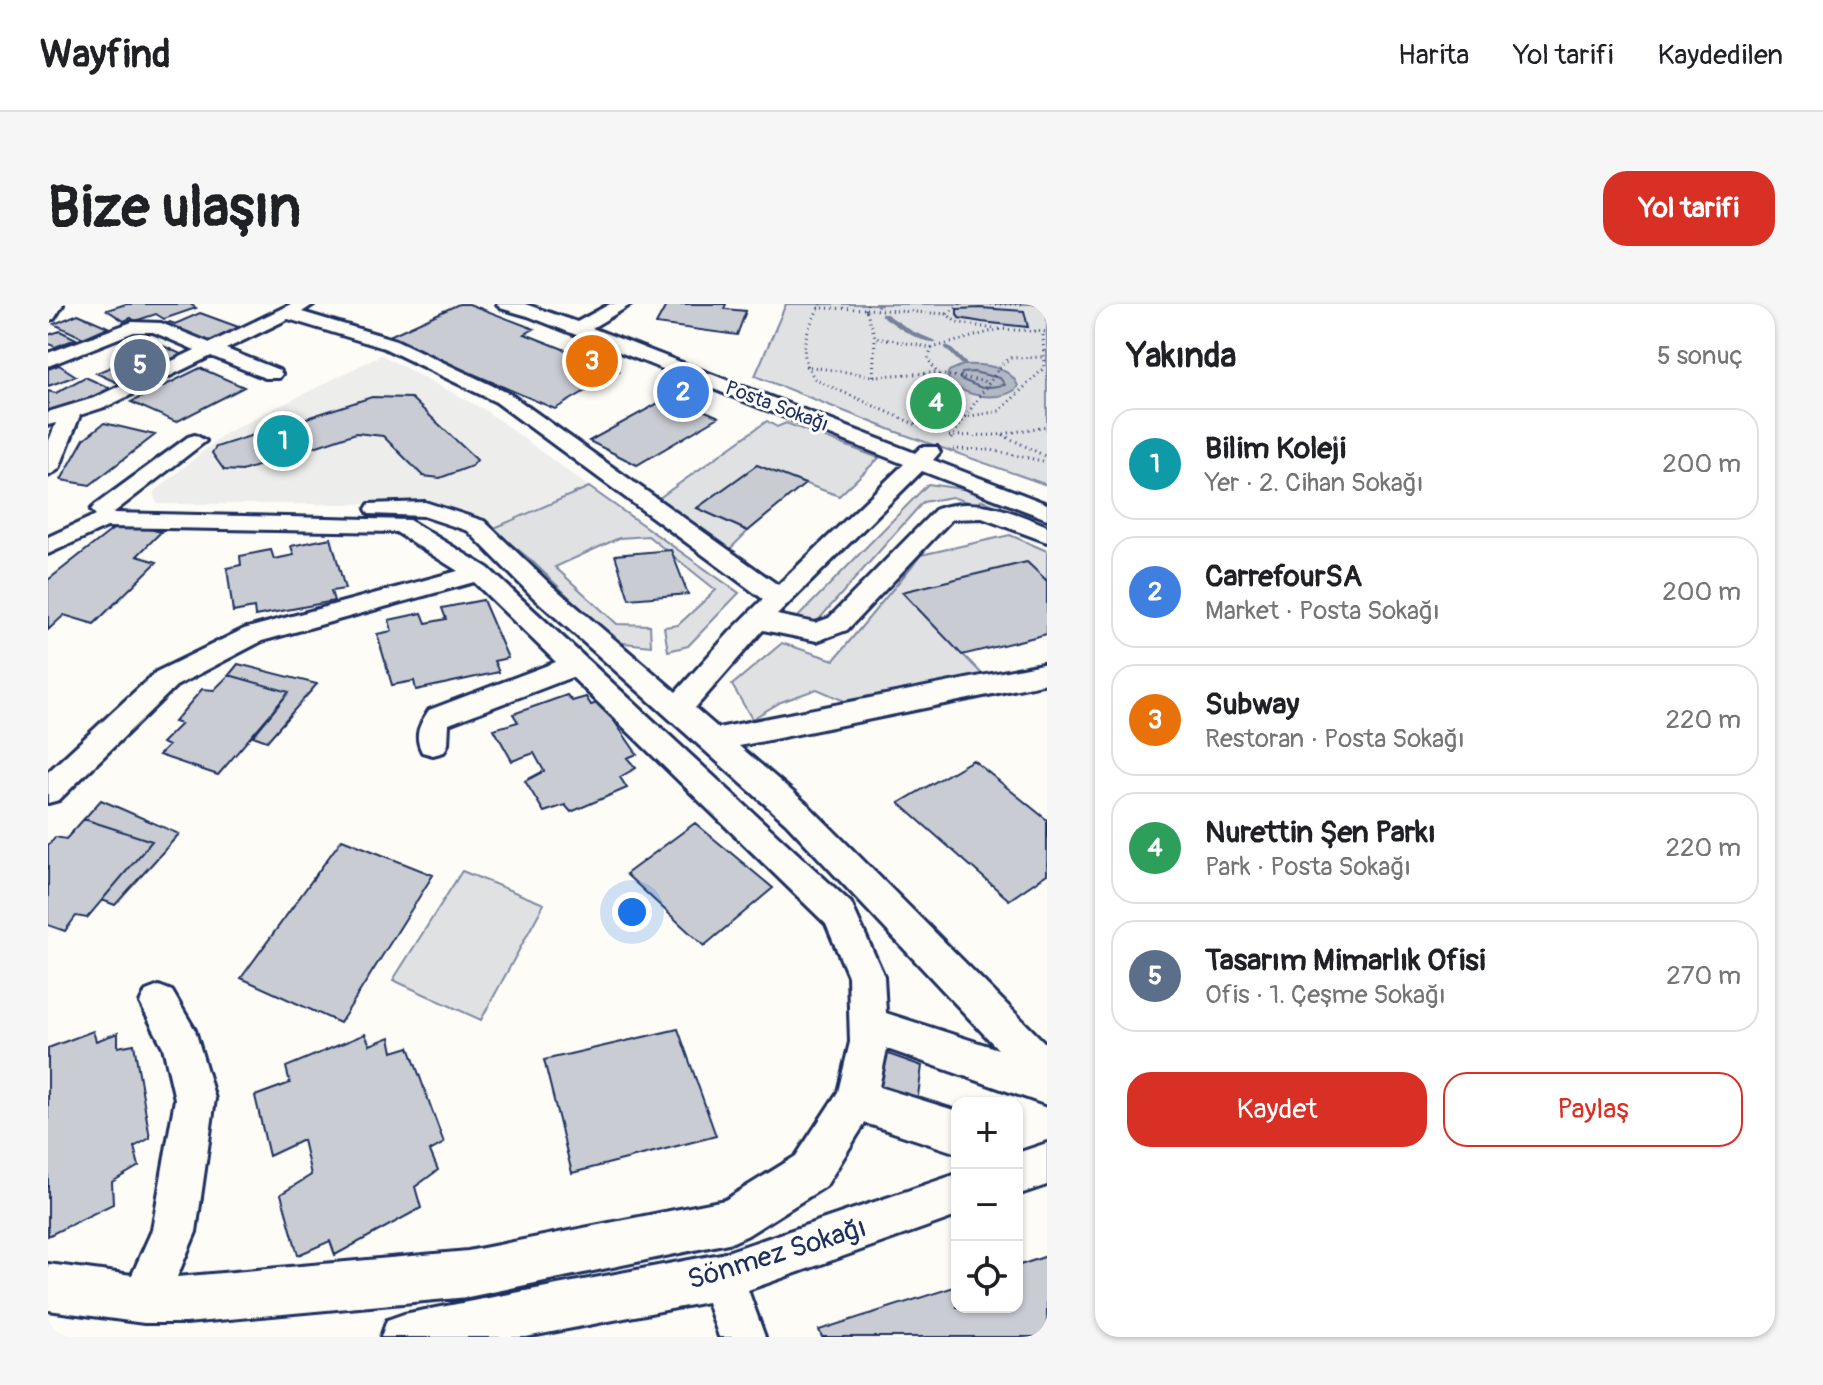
<!DOCTYPE html>
<html lang="tr">
<meta charset="utf-8">
<style>
:root{--surface:#fff;--page:#f6f6f6;--text:#202124;--muted:#757577;--line:#e0e0e0;--accent:#d93025}
body{margin:0;font-family:Pangolin,sans-serif;background:var(--page);color:var(--text)}
.controls{position:absolute;right:24px;bottom:24px;display:grid;overflow:hidden;border-radius:16px;box-shadow:0 2px 6px #0004}
.controls button{width:72px;height:72px;display:grid;place-items:center;padding:0;border:0;border-bottom:2px solid var(--line);background:var(--surface);color:var(--text);font:40px sans-serif}
.you{position:absolute;left:584px;top:608px;width:28px;height:28px;margin:-20px;border:6px solid #fff;border-radius:50%;background:#1a73e8;box-shadow:0 0 0 12px #1a73e833}
.badge{display:grid;place-items:center;width:52px;height:52px;border-radius:50%;background:var(--accent);color:#fff;font-size:26px;font-weight:700}
.pin{position:absolute;translate:-50% -50%;border:4px solid #fff;box-shadow:0 2px 8px #0006}
.list{margin:0;padding:0;list-style:none}
h2{display:flex;justify-content:space-between;align-items:center;height:104px;margin:0;padding:0 32px;font-size:34px}
h2 small{font-size:26px;font-weight:400;color:var(--muted)}
.list li{display:grid;grid-template-columns:52px 1fr auto;gap:24px;align-items:center;box-sizing:border-box;height:112px;margin:0 16px 16px;padding:0 16px;border:2px solid var(--line);border-radius:24px}
.list b{display:block;font-size:30px;white-space:nowrap}
.list p{margin:0;font-size:26px;white-space:nowrap;color:var(--muted)}
.list em{font-size:26px;font-style:normal;color:var(--muted)}
.actions{display:flex;gap:16px;padding:24px 32px}
.actions a{flex:1;padding:18px 0;border:2px solid var(--accent);border-radius:24px;text-align:center;font-size:28px;color:var(--accent)}
.actions .main{background:var(--accent);color:#fff}
.icon{flex:none;width:44px;height:44px;fill:none;stroke:currentColor;stroke-width:2;stroke-linecap:round;stroke-linejoin:round}
.map{position:relative;flex:none;width:999px;height:1033px;overflow:hidden;border-radius:24px}
header{display:flex;align-items:center;gap:48px;box-sizing:border-box;height:112px;padding:0 40px;background:var(--surface);border-bottom:2px solid var(--line)}
header strong{font-size:38px}
nav{display:flex;gap:44px;margin-inline-start:auto;font-size:28px}
.intro{display:flex;align-items:center;justify-content:space-between;box-sizing:border-box;height:192px;padding:0 48px}
h1{margin:0;font-size:56px}
.button{padding:20px 36px;border-radius:24px;background:var(--accent);color:#fff;font-size:28px;font-weight:700}
main{display:flex;gap:48px;padding:0 48px}
aside{flex:1;background:var(--surface);border-radius:24px;box-shadow:0 2px 6px #0004}
.map>svg:first-child{display:block}
.built{fill:#edeeec}
.green{fill:#e0e1e3;stroke:#7e88a0;stroke-width:2}
.water{fill:#b3b8c5;stroke:#76819c;stroke-width:2}
.lines{fill:none;stroke-linecap:round;stroke-linejoin:round}
.shore{stroke:#586687;stroke-width:2}
.stream{fill:#76819c;fill-rule:evenodd}
.building{fill:#c9ccd3;stroke:#1b2f5e;stroke-width:2}
.minor-casing{stroke:#1b2f5e;stroke-width:6}
.path{stroke:#1b2f5e;stroke-width:3;stroke-dasharray:1 4;stroke-linecap:butt}
.minor{fill:#fdfcf7;fill-rule:evenodd}
.labels{text-anchor:middle;dominant-baseline:central;stroke-width:6;stroke-linejoin:round;paint-order:stroke}
.far-street-label{font-size:20px;fill:#1b2f5e;stroke:#fdfcf7}
.near-street-label{font-size:28px;fill:#1b2f5e;stroke:#fdfcf7}
</style>
<header>
<strong>Wayfind</strong>
<nav><a>Harita</a><a>Yol tarifi</a><a>Kaydedilen</a></nav>
</header>
<div class="intro"><h1>Bize ulaşın</h1><a class="button">Yol tarifi</a></div>
<main>
<div class="map">
<svg width="999" height="1033" viewBox="0 0 999 1033">
<rect width="100%" height="100%" fill="#fdfcf7"/>
<filter id="ink" filterUnits="userSpaceOnUse"><feTurbulence type="fractalNoise" baseFrequency=".0125" numOctaves="2"/><feDisplacementMap in="SourceGraphic" scale="16" xChannelSelector="R" yChannelSelector="G"/><feConvolveMatrix kernelMatrix="1 2 1 2 8 2 1 2 1" color-interpolation-filters="sRGB"/></filter>
<g filter="url(#ink)">
<path class="built" d="M 333,51 L 437,106 L 541,183 L 444,225 L 395,200 L 109,200 L 105,189 L 176,130 Z"/>
<path class="green" d="M 738,0 L 999,0 L 999,181 L 846,127 L 707,72 Z
M 719,117 L 729,123 L 738,119 L 831,154 L 791,192 L 709,162 L 649,204 L 700,227 L 681,246 L 607,197 Z
M 880,180 L 935,188 L 987,215 L 978,223 L 973,214 L 934,196 L 928,201 L 904,193 L 875,198 L 772,314 L 782,329 L 744,319 Z
M 541,183 L 691,289 L 640,342 L 620,347 L 616,323 L 630,321 L 668,286 L 600,232 L 571,234 L 507,263 L 569,320 L 602,321 L 603,342 L 567,338 L 483,256 L 444,225 Z
M 962,231 L 999,247 L 999,277 L 978,258 L 854,288 L 934,370 L 801,399 L 769,385 L 733,398 L 704,415 L 684,381 L 734,339 L 786,356 L 873,251 Z
M 414,567 L 496,600 L 433,716 L 345,676 Z"/>
<path class="water" d="M 915,61 C 934,60 962,61 970,82 L 967,86 C 948,98 911,93 899,72 L 901,67 Z"/>
<g class="lines">
<path class="shore" d="M 925,68 L 952,74 L 957,81 L 934,84 L 912,75 L 914,69 Z"/>
<path class="stream" d="M 827,0 L 833,0 L 834,2 L 829,3 Z
M 833,9 L 837,9 L 864,27 L 890,38 C 871,40 849,22 833,11 Z
M 897,42 L 901,42 L 919,60 L 919,62 L 915,62 L 897,44 Z"/>
</g>
<path class="building" d="M 78,0 L 142,0 L 148,4 L 116,15 L 108,10 L 87,17 L 83,14 L 76,17 L 59,6 Z
M 411,0 L 421,0 L 486,25 L 477,30 L 571,67 L 507,105 L 339,33 Z
M 619,0 L 678,0 L 676,5 L 698,7 L 689,31 L 608,20 Z
M 932,4 L 976,7 L 980,23 L 934,18 L 911,14 L 909,10 L 909,5 Z
M 152,9 L 193,24 L 160,40 L 113,22 L 122,18 L 127,20 Z
M 30,10 L 60,23 L 35,34 L 6,20 Z
M 12,27 L 28,35 L 7,43 L 0,39 L 0,31 Z
M 115,42 L 135,51 L 74,81 L 48,69 Z
M 11,61 L 28,72 L 0,82 L 0,65 Z
M 152,64 L 196,83 L 128,118 L 83,98 Z
M 37,73 L 66,86 L 0,112 L 0,87 L 8,89 Z
M 623,92 L 671,113 L 589,161 L 541,137 Z
M 324,93 L 363,94 L 429,156 L 424,162 L 392,174 L 375,172 L 335,132 L 308,129 L 194,167 L 176,166 L 164,149 L 168,143 Z
M 56,119 L 107,131 L 42,181 L 13,176 L 36,135 Z
M 709,161 L 757,180 L 700,227 L 649,204 Z
M 74,218 L 113,228 L 89,252 L 109,258 L 46,320 L 16,311 L 0,326 L 0,276 Z
M 283,234 L 297,285 L 283,287 L 286,297 L 207,312 L 206,304 L 185,308 L 179,264 L 193,261 L 192,252 L 223,246 L 226,255 L 246,251 L 243,242 Z
M 623,246 L 640,290 L 581,295 L 567,251 Z
M 979,258 L 999,277 L 999,330 L 914,351 L 854,288 Z
M 435,296 L 460,354 L 446,357 L 451,368 L 368,386 L 366,377 L 344,381 L 329,330 L 344,327 L 341,316 L 374,309 L 378,319 L 398,315 L 394,304 Z
M 190,360 L 269,380 L 219,437 L 205,432 L 241,388 L 181,371 Z
M 181,371 L 241,388 L 170,471 L 111,451 L 120,442 L 114,439 L 133,420 L 126,418 L 154,385 L 166,386 Z
M 519,391 L 524,397 L 538,393 L 543,401 L 553,398 L 589,450 L 579,454 L 588,464 L 572,473 L 579,484 L 523,508 L 517,501 L 496,508 L 477,477 L 496,467 L 486,449 L 464,457 L 446,425 L 470,418 L 465,410 Z
M 925,456 L 999,516 L 999,570 L 961,596 L 851,499 Z
M 53,496 L 131,530 L 67,601 L 54,596 L 104,537 L 36,515 Z
M 36,515 L 104,537 L 39,614 L 28,612 L 17,627 L 0,621 L 0,541 L 7,533 L 18,535 Z
M 647,519 L 725,584 L 656,642 L 578,570 Z
M 294,535 L 385,571 L 292,719 L 193,674 Z
M 630,725 L 668,832 L 524,869 L 496,756 Z
M 45,727 L 48,737 L 70,729 L 70,743 L 86,740 L 102,834 L 86,843 L 91,862 L 64,878 L 65,900 L 0,932 L 0,744 Z
M 317,730 L 322,741 L 342,733 L 345,748 L 361,743 L 396,839 L 382,847 L 390,866 L 367,883 L 373,904 L 287,951 L 282,937 L 250,951 L 233,890 L 263,871 L 255,836 L 221,852 L 207,792 L 242,779 L 238,763 Z
M 829,746 L 874,762 L 868,807 L 822,790 Z
M 999,952 L 999,1033 L 774,1033 L 771,1026 L 909,982 L 909,1003 L 969,1003 L 969,962 Z"/>
<g class="lines">
<defs>
<path id="minor" d="M 0,0 L 15,1 L 6,15 L 0,16 Z
M 243,0 L 266,0 L 254,8 L 348,36 L 462,90 L 730,281 L 856,160 L 480,12 L 452,4 L 449,0 L 477,0 L 529,18 L 562,0 L 584,0 L 544,24 L 867,149 L 873,143 L 889,143 L 892,148 L 885,156 L 999,200 L 999,215 L 874,167 L 729,311 L 767,319 L 781,314 L 888,205 C 928,192 962,207 999,222 L 999,238 L 934,214 L 904,215 L 799,326 L 769,337 L 715,326 L 647,404 L 670,424 L 999,359 L 999,379 L 691,442 L 760,501 L 999,741 L 999,801 L 839,745 L 831,783 L 909,807 L 909,849 L 817,819 L 778,882 L 700,931 L 685,938 L 420,993 L 138,1019 L 96,1019 L 0,1006 L 0,960 L 84,971 L 104,926 L 127,795 L 115,743 L 92,699 L 98,687 L 111,682 L 124,687 L 147,726 L 167,795 L 148,928 L 129,973 L 420,947 L 677,896 L 748,852 L 790,788 L 802,738 L 800,672 L 778,620 L 524,373 L 401,420 L 400,440 L 396,448 L 385,451 L 374,448 C 365,431 372,420 381,406 L 508,358 L 426,278 L 214,337 L 128,382 L 11,496 L 0,499 L 0,468 L 108,368 L 196,325 L 410,267 L 348,228 L 59,223 L 0,250 L 0,233 L 48,211 L 43,206 L 47,201 L 140,133 L 147,131 L 158,137 L 65,209 L 361,216 L 440,264 L 803,599 L 836,672 L 838,709 L 950,745 L 738,519 L 485,293 L 420,227 L 375,212 L 321,210 L 318,205 L 321,200 L 377,198 L 436,217 L 503,281 L 628,388 L 682,328 L 715,295 L 448,98 L 336,44 L 240,15 L 178,45 L 231,66 L 234,70 L 231,74 L 217,74 L 163,52 L 60,102 L 32,111 L 11,165 L 0,172 L 0,139 L 8,119 L 0,121 L 0,108 L 46,94 L 147,46 L 105,28 L 86,28 L 0,62 L 0,49 L 84,18 L 113,19 L 162,39 Z
M 999,839 L 999,881 L 969,891 L 969,849 Z
M 909,870 L 909,912 L 700,986 L 717,1033 L 671,1033 L 659,998 L 478,1033 L 333,1033 L 339,1016 L 356,1010 L 673,950 Z"/>
</defs>
<use href="#minor" class="minor-casing"/>
<path class="path" d="M 773,0 C 758,27 747,49 768,76 L 880,126
M 819,0 L 818,5 L 899,10
M 912,0 L 899,10 L 908,18 L 946,25
M 942,0 L 975,0
M 770,4 L 818,5 L 827,33 L 884,44 L 952,25 L 999,28
M 884,44 L 880,55 L 890,70
M 757,62 L 825,72 L 884,69 L 940,78
M 825,72 L 827,34
M 917,113 L 955,59 L 963,54 L 996,53
M 955,131 L 999,153
M 901,132 L 950,131 L 999,122
M 903,135 L 917,113 L 952,107 L 996,64 L 995,28
M 905,145 L 943,146 L 999,158"/>
<use href="#minor" class="minor"/>
</g>
</g>
<g class="labels">
<g class="far-street-label">
<text transform="translate(729 102) rotate(21)">Posta Sokağı</text>
</g>
<g class="near-street-label">
<text transform="translate(729 950) rotate(-17)">Sönmez Sokağı</text>
</g>
</g>
</svg>
<div class="controls">
<button>+</button>
<button>−</button>
<button><svg class="icon" aria-label="locate" viewBox="0 0 24 24"><circle cx="12" cy="12" r="6"/><path d="M12 2v4M12 18v4M2 12h4M18 12h4"/></svg></button>
</div>
<div class="you"></div>
<div class="pin badge" style="left:235px;top:137px;background:#0f9aa8">1</div>
<div class="pin badge" style="left:635px;top:88px;background:#3f7fe0">2</div>
<div class="pin badge" style="left:544px;top:57px;background:#e8710a">3</div>
<div class="pin badge" style="left:888px;top:99px;background:#2e9e5b">4</div>
<div class="pin badge" style="left:92px;top:61px;background:#5c6f8a">5</div>
</div>
<aside>
<h2>Yakında<small>5 sonuç</small></h2>
<ul class="list">
<li><span class="badge" style="background:#0f9aa8">1</span><div><b>Bilim Koleji</b><p>Yer · 2. Cihan Sokağı</p></div><em>200 m</em></li>
<li><span class="badge" style="background:#3f7fe0">2</span><div><b>CarrefourSA</b><p>Market · Posta Sokağı</p></div><em>200 m</em></li>
<li><span class="badge" style="background:#e8710a">3</span><div><b>Subway</b><p>Restoran · Posta Sokağı</p></div><em>220 m</em></li>
<li><span class="badge" style="background:#2e9e5b">4</span><div><b>Nurettin Şen Parkı</b><p>Park · Posta Sokağı</p></div><em>220 m</em></li>
<li><span class="badge" style="background:#5c6f8a">5</span><div><b>Tasarım Mimarlık Ofisi</b><p>Ofis · 1. Çeşme Sokağı</p></div><em>270 m</em></li>
</ul>
<div class="actions"><a class="main">Kaydet</a><a>Paylaş</a></div>
</aside>
</main>
